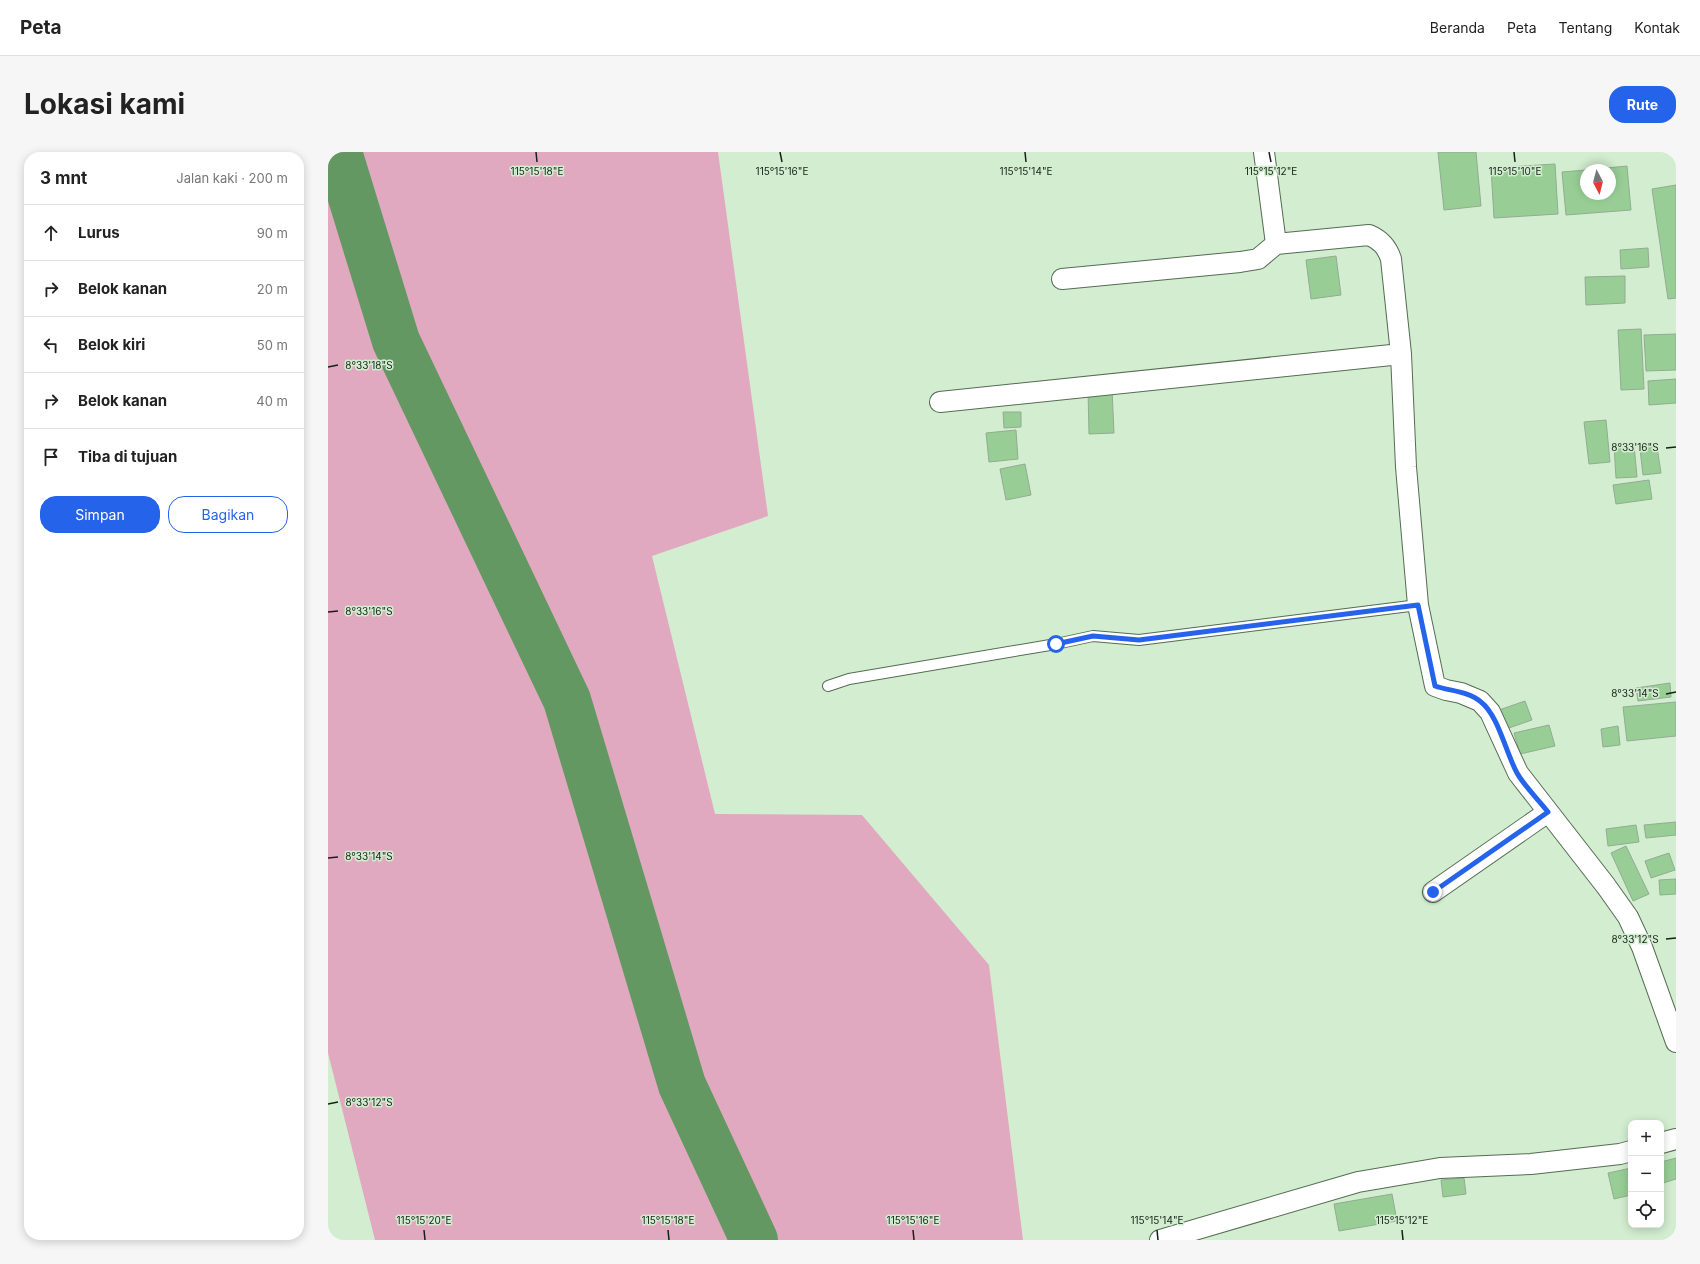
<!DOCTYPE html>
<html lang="id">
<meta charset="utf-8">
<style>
:root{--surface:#fff;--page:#f6f6f6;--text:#222;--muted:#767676;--line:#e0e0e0;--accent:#2563eb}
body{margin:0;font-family:Inter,sans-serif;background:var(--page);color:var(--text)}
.controls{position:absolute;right:12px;bottom:12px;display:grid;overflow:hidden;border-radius:8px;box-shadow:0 2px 10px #0003}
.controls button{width:36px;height:36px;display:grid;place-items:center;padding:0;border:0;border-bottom:1px solid var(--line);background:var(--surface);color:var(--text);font:20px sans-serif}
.compass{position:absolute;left:1252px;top:12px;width:36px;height:36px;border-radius:50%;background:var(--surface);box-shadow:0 2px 10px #0003;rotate:173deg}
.stop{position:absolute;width:12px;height:12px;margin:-9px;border:3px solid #2563eb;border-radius:50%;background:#fff}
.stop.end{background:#2563eb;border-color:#fff;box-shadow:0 1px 4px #0008}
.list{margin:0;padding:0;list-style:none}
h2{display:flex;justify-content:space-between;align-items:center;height:52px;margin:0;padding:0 16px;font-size:17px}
h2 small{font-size:13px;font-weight:400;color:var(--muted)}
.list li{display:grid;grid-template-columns:26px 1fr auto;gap:12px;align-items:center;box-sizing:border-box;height:56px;padding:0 16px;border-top:1px solid var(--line)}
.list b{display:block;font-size:15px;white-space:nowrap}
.list em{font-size:13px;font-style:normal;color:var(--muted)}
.actions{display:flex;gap:8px;padding:12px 16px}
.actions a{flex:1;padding:9px 0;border:1px solid var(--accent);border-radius:16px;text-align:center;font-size:14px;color:var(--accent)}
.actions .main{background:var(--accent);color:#fff}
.icon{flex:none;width:22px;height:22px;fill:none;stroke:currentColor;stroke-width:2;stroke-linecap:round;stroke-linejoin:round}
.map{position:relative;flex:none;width:1348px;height:1088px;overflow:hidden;border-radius:16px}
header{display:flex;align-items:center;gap:24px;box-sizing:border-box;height:56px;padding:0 20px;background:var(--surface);border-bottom:1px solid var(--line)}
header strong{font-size:19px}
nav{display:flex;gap:22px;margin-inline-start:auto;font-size:14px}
.intro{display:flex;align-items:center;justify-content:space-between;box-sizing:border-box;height:96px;padding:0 24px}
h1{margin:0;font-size:28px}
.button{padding:10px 18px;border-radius:16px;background:var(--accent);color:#fff;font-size:14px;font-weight:700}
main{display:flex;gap:24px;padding:0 24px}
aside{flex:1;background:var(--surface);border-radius:16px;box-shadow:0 2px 10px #0003}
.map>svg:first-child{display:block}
.green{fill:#e1a9c0}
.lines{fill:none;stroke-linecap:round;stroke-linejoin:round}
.river{stroke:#649863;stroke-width:48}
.building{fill:#98ce96;stroke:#92ac91}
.lane-casing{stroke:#556c53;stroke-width:12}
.street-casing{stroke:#556c53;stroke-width:22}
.lane{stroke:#fff;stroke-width:10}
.street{stroke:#fff;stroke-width:20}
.route{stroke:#2563eb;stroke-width:5}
.ticks{fill:none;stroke:#162015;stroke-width:1.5}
.ticks-label{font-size:10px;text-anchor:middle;fill:#162015;stroke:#d2edd0;stroke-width:3;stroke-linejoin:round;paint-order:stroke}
</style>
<header>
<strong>Peta</strong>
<nav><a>Beranda</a><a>Peta</a><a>Tentang</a><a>Kontak</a></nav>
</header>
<div class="intro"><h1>Lokasi kami</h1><a class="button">Rute</a></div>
<main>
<aside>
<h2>3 mnt<small>Jalan kaki · 200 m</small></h2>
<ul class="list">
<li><svg class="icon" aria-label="ahead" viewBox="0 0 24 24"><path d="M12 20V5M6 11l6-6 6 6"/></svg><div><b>Lurus</b></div><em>90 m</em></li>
<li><svg class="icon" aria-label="right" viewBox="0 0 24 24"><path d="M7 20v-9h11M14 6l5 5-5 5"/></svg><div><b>Belok kanan</b></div><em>20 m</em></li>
<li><svg class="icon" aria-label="left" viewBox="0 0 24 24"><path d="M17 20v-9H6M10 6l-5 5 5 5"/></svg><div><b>Belok kiri</b></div><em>50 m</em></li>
<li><svg class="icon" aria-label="right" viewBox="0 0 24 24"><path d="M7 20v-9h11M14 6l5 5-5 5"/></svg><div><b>Belok kanan</b></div><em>40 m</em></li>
<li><svg class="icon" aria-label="arrive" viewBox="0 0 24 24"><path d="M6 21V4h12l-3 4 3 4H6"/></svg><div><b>Tiba di tujuan</b></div></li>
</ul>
<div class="actions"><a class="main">Simpan</a><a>Bagikan</a></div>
</aside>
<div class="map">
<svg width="1348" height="1088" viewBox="0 0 1348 1088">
<rect width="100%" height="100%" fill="#d2edd0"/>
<path class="green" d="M 0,0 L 390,0 L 440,364 L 324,404 L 387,662 L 534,663 L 661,813 L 695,1088 L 47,1088 L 0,901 Z"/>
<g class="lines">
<path class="river" d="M 10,0 L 68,189 L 239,548 L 354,933 L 426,1088"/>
</g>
<path class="building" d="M 1110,0 L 1148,0 L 1153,54 L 1116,58 Z
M 1227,12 L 1230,62 L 1166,66 L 1163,16 Z
M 1299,14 L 1303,58 L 1238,63 L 1234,20 L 1258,18 L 1258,42 L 1282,42 L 1282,18 L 1259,18 Z
M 1348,33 L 1348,146 L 1340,147 L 1324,37 Z
M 1320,96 L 1321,115 L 1293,117 L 1292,98 Z
M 1008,104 L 1013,143 L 983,147 L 978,108 Z
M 1297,124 L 1297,151 L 1258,153 L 1257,125 Z
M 1313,177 L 1316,237 L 1293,238 L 1290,178 Z
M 1348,182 L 1348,218 L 1318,219 L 1316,183 Z
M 1348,227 L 1348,251 L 1321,253 L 1320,229 Z
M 784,237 L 786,281 L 761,282 L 760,238 Z
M 675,260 L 693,260 L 693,275 L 676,276 Z
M 1278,268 L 1282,310 L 1261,312 L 1256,270 Z
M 688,278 L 690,307 L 661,310 L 658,281 Z
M 1306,293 L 1309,325 L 1288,326 L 1286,294 Z
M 1329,295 L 1333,321 L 1315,323 L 1312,297 Z
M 697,312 L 703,343 L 678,348 L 672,317 Z
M 1321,328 L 1324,347 L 1288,352 L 1285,333 Z
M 1342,531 L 1343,545 L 1310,549 L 1308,536 Z
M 1197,549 L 1204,568 L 1178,577 L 1171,558 Z
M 1348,550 L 1348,584 L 1299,589 L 1295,555 Z
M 1221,573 L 1227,594 L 1192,602 L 1186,581 Z
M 1290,574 L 1292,593 L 1275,595 L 1273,577 Z
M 1348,670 L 1348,683 L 1318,686 L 1316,673 Z
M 1308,673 L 1311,690 L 1280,694 L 1278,677 Z
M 1298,694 L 1321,742 L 1305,749 L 1283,701 Z
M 1341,701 L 1347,718 L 1323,726 L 1317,709 Z
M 1348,727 L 1348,742 L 1332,743 L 1331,728 Z
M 1348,1006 L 1348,1027 L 1335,1031 L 1333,1010 Z
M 1303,1016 L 1303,1043 L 1286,1047 L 1280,1021 Z
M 1136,1026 L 1138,1042 L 1115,1045 L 1113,1028 Z
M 1064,1042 L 1069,1069 L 1011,1079 L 1006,1052 Z"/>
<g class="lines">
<defs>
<path id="lane" d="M 500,534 L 521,527 L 728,492 L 765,484 L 811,488 L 1090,453"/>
<path id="street" d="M 936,0 L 948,92 L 1041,83 C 1053,88 1059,95 1063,107 L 1073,202 L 1078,315 L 1090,453 L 1107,534 L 1118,538 L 1133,541 L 1152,549 L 1162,560 L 1190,621 L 1278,734 L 1300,765 L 1314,795 L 1348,890
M 734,127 L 912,110 L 930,107 L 948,92
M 612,250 L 1073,202
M 1105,740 L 1220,660
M 1333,991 L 1348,987
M 832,1088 L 1030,1030 L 1112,1016 L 1203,1012 L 1292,1002 L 1303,999"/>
</defs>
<use href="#lane" class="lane-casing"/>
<use href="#street" class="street-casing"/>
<use href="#lane" class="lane"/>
<use href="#street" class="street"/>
</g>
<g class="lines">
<path class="route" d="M 728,492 L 765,484 L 811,488 L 1090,453 L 1107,534 C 1121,539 1141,539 1153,550 C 1170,563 1178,601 1189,621 C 1197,635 1210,647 1220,660 L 1105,740"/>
</g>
<path class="ticks" d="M 208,0 L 209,10M 452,0 L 454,10M 697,0 L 698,10M 941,0 L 943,10M 1186,0 L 1187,10M 0,215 L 10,213M 1338,296 L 1348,295M 0,460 L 10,459M 1338,542 L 1348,540M 0,706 L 10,705M 1338,787 L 1348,786M 0,952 L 10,950M 96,1078 L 97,1088M 340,1078 L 341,1088M 585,1078 L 586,1088M 829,1078 L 830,1088M 1074,1078 L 1075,1088"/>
<g class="ticks-label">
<text x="209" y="23">115°15'18"E</text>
<text x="454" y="23">115°15'16"E</text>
<text x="698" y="23">115°15'14"E</text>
<text x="943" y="23">115°15'12"E</text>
<text x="1187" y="23">115°15'10"E</text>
<text x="41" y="217">8°33'18"S</text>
<text x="1307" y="299">8°33'16"S</text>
<text x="41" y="463">8°33'16"S</text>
<text x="1307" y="545">8°33'14"S</text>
<text x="41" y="708">8°33'14"S</text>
<text x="1307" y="791">8°33'12"S</text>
<text x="41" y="954">8°33'12"S</text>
<text x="96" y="1072">115°15'20"E</text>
<text x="340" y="1072">115°15'18"E</text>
<text x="585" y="1072">115°15'16"E</text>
<text x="829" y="1072">115°15'14"E</text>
<text x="1074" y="1072">115°15'12"E</text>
</g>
</svg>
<div class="controls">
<button>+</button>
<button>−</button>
<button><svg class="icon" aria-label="locate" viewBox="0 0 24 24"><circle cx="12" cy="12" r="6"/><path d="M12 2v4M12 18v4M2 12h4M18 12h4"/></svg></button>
</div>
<svg class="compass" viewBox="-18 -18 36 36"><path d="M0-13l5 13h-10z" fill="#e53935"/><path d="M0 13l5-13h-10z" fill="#767676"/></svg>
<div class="stop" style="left:728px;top:492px"></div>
<div class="stop end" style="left:1105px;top:740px"></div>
</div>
</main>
